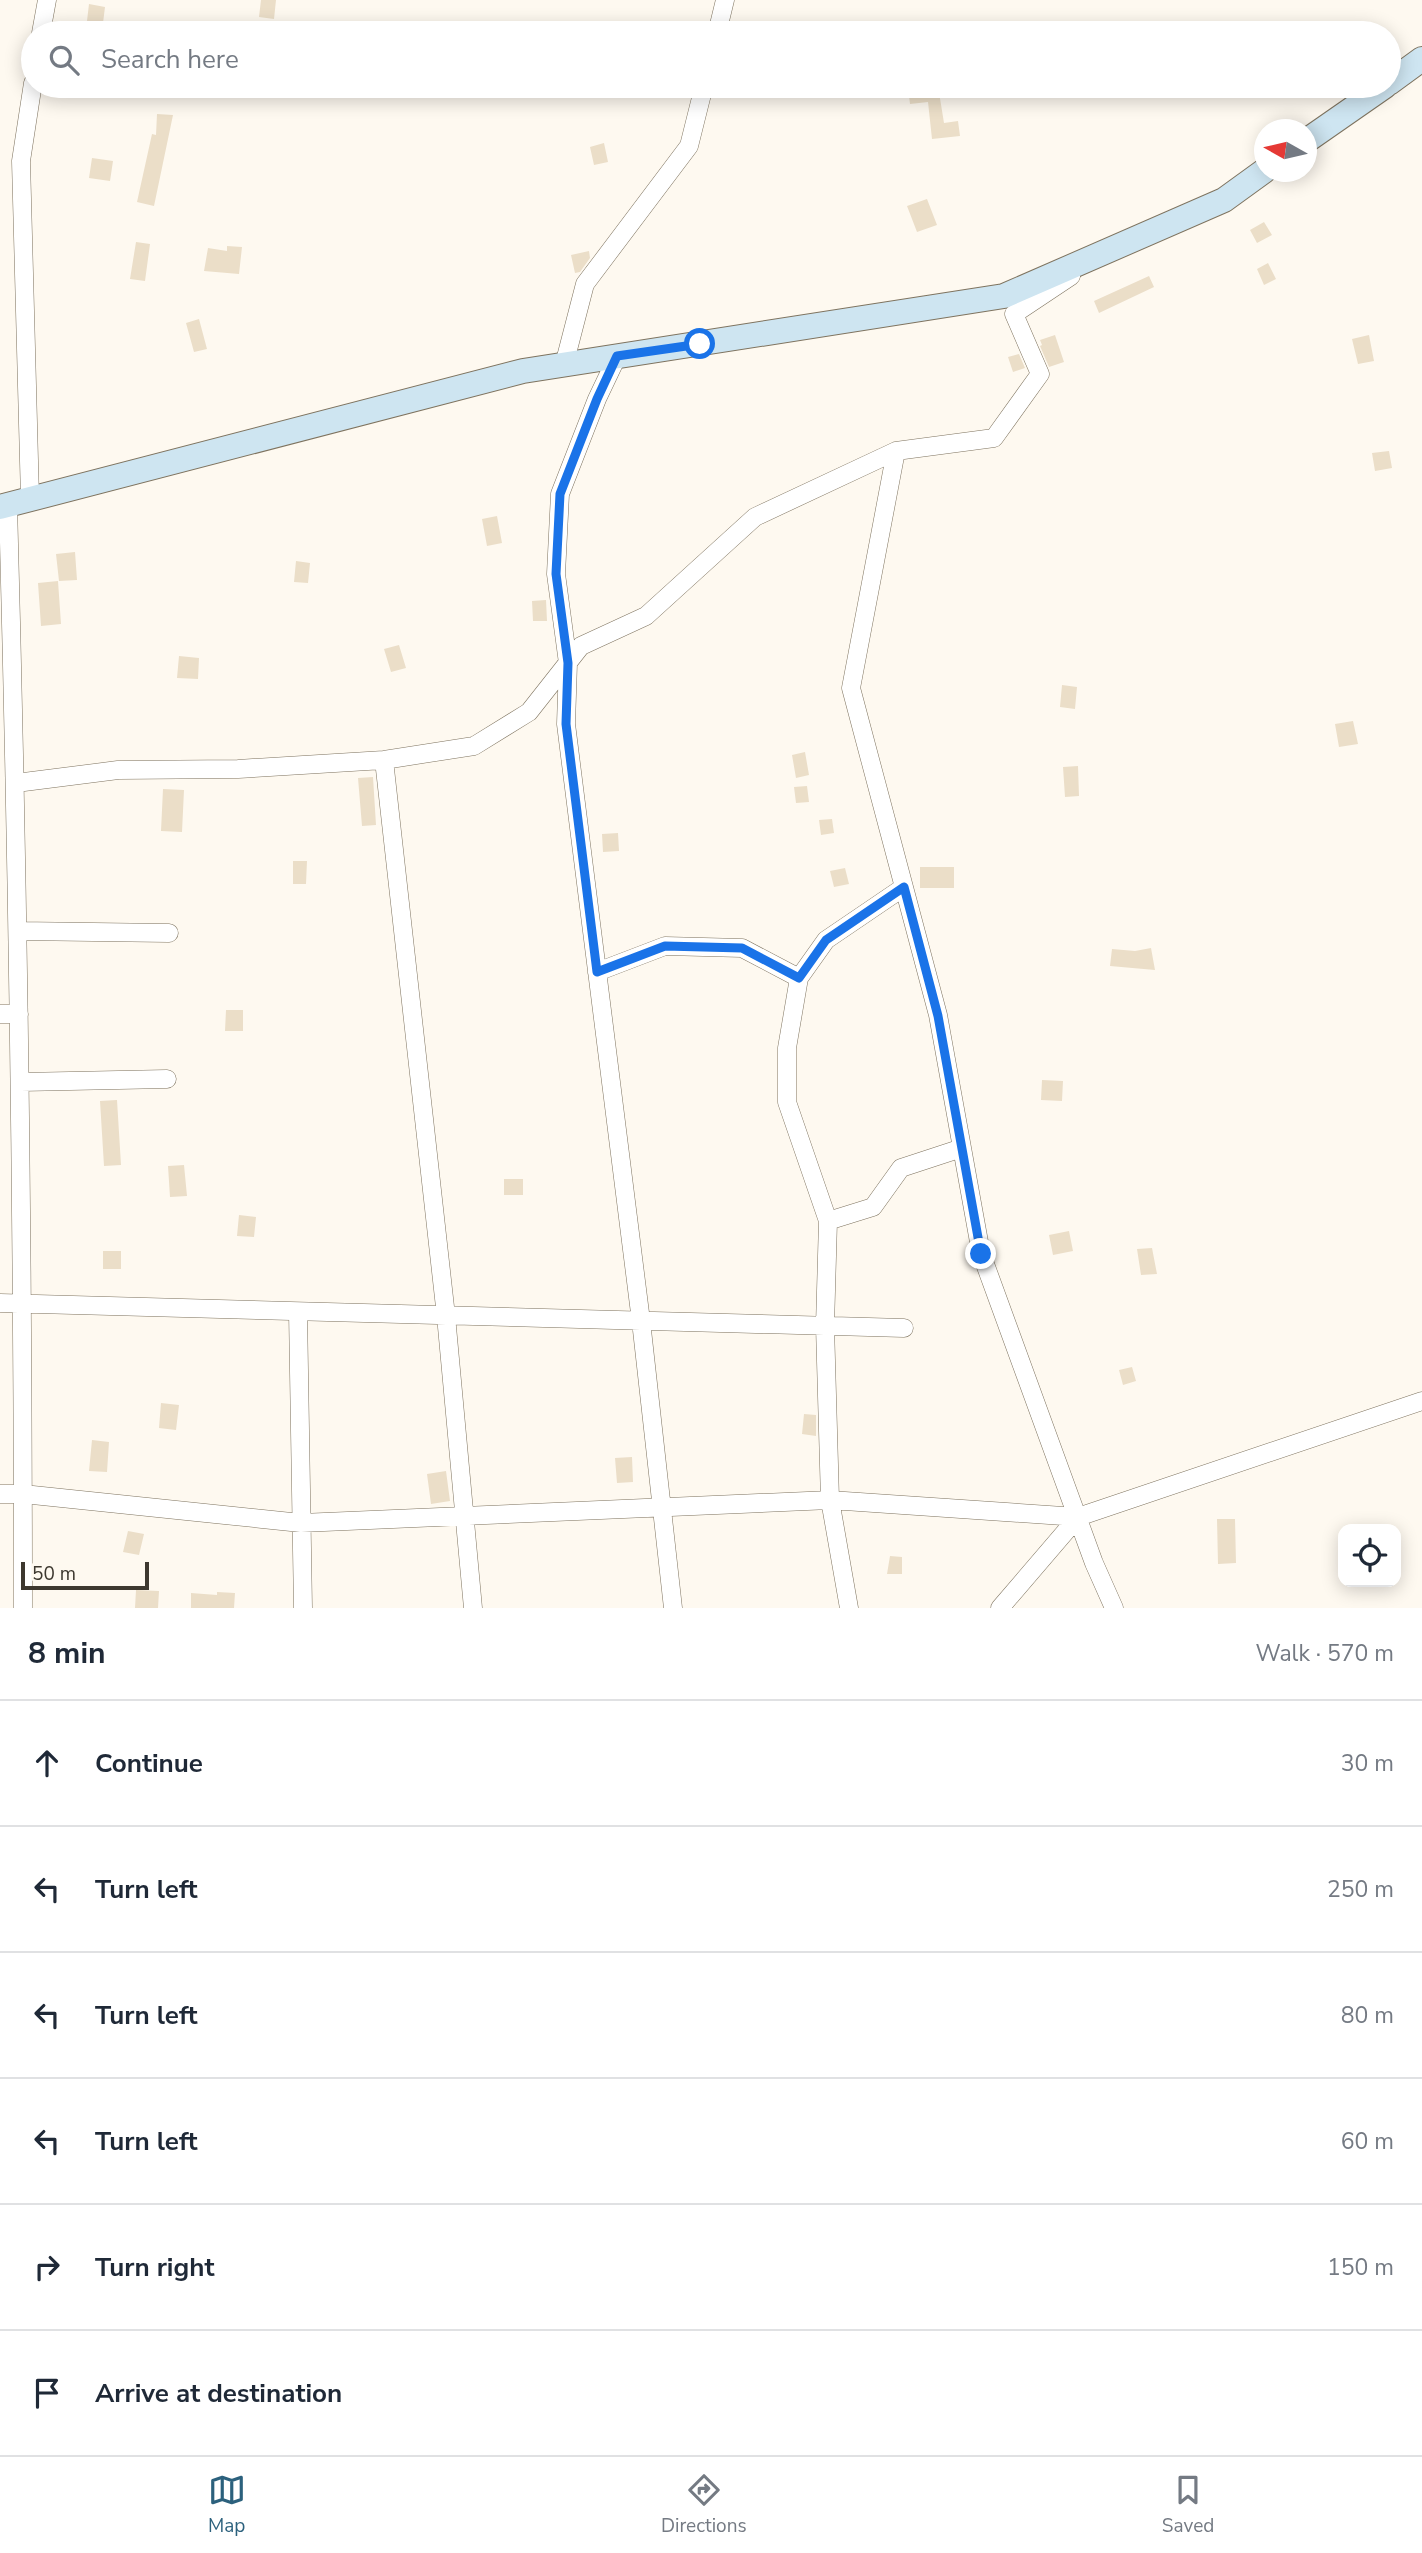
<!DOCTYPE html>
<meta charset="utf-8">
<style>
:root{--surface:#fff;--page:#f2f2f3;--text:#1f2937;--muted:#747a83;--line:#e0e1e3;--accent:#2c617d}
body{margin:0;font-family:"Nunito Sans",sans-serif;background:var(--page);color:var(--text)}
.controls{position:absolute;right:21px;bottom:21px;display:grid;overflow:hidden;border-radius:14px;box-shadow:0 4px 18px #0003}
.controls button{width:63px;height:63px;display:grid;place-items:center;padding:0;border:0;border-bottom:2px solid var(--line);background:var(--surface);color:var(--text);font:35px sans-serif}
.compass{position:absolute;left:1254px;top:119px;width:63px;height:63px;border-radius:50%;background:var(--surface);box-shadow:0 4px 18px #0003;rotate:278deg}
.scale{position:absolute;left:21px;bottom:18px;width:128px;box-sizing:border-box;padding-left:7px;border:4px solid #3d382f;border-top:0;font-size:19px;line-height:24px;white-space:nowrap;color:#3d382f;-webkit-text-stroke:5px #fef9f0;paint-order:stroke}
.stop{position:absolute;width:21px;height:21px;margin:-16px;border:5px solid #1a73e8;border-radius:50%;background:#fff}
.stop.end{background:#1a73e8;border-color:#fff;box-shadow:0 2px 7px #0008}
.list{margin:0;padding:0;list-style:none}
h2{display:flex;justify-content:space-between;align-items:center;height:91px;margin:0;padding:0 28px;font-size:30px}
h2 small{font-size:23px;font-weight:400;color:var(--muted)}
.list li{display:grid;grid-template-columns:46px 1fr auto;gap:21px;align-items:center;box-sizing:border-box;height:126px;padding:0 28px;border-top:2px solid var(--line)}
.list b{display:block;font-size:26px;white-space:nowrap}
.list em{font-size:23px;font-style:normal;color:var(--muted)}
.icon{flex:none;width:38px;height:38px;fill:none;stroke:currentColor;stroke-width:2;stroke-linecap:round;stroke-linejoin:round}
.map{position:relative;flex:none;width:1422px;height:1608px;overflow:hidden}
.search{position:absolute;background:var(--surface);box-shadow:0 4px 18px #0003;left:21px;right:21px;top:21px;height:77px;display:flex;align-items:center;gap:18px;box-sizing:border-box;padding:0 24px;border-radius:38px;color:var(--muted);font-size:26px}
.sheet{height:847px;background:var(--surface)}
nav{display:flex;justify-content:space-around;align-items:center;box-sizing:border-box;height:98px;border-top:2px solid var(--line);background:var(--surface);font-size:19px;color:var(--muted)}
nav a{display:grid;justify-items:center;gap:4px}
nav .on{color:var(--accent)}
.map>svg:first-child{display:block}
.building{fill:#ebdec8}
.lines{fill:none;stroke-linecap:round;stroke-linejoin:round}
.street-casing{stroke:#7e735f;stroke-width:19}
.secondary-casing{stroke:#7e735f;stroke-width:26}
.street{stroke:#fff;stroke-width:18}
.secondary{stroke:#cee5f1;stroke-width:24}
.route{stroke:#1a73e8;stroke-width:9}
</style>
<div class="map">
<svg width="1422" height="1608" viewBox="0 0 1422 1608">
<rect width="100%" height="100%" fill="#fef9f0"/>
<path class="building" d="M 261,0 L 276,0 L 274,19 L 259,17 Z
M 89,4 L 105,7 L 103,23 L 87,21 Z
M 921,86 L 938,86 L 944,123 L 958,121 L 960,136 L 932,139 L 928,102 L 910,104 L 908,88 Z
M 157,114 L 173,115 L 154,206 L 137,202 L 152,134 L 156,135 Z
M 604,143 L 608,162 L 594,165 L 590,147 Z
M 92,158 L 113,161 L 110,181 L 89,178 Z
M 927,199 L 937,225 L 917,232 L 907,206 Z
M 1264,222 L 1272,235 L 1257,243 L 1250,230 Z
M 136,242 L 150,244 L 145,281 L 130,279 Z
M 227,246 L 242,247 L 239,274 L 204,271 L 208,248 L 227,251 Z
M 589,251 L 590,258 L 580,272 L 575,273 L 571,255 Z
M 1268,263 L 1276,279 L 1264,285 L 1257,269 Z
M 1149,276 L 1154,287 L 1099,313 L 1094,301 Z
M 199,319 L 207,349 L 194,352 L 186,323 Z
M 1055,335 L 1064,362 L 1049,367 L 1040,346 L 1042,345 L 1040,340 Z
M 1369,335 L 1374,361 L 1358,364 L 1352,339 Z
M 1019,354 L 1025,368 L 1013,372 L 1008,357 Z
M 1389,451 L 1392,468 L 1375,471 L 1372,453 Z
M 497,516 L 502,543 L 487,546 L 482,519 Z
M 75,552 L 77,580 L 59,581 L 56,554 Z
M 296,561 L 310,563 L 308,583 L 294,582 Z
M 58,581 L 61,624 L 41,626 L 38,583 Z
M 546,600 L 547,621 L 533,621 L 532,601 Z
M 399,645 L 406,668 L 391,672 L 384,649 Z
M 179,656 L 199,658 L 198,679 L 177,678 Z
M 1062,685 L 1077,687 L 1075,709 L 1060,707 Z
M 1353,721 L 1358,744 L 1339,747 L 1335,724 Z
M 805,752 L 809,775 L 796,778 L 792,755 Z
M 1078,766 L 1079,796 L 1065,797 L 1063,767 Z
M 373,777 L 376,825 L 362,826 L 358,778 Z
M 807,786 L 809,802 L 796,803 L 794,787 Z
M 163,789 L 184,790 L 182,832 L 161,831 Z
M 832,819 L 834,833 L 821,835 L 819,820 Z
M 618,833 L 619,851 L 603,852 L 602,834 Z
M 293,861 L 307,861 L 306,884 L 293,884 Z
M 920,867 L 954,867 L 954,888 L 920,888 Z
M 845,868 L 849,884 L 834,887 L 830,871 Z
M 1151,948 L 1155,970 L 1110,966 L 1112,949 L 1135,951 Z
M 226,1010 L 243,1010 L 243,1031 L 225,1031 Z
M 1042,1080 L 1063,1081 L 1062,1101 L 1041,1100 Z
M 117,1100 L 121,1165 L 104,1166 L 100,1101 Z
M 184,1165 L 187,1196 L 170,1197 L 168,1166 Z
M 504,1179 L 523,1179 L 523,1195 L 504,1195 Z
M 239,1215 L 256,1217 L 254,1237 L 237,1236 Z
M 1069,1231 L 1073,1251 L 1053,1255 L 1049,1235 Z
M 1152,1248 L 1157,1274 L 1141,1275 L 1137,1249 Z
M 103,1251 L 121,1251 L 121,1269 L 103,1269 Z
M 1132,1367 L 1136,1381 L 1123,1385 L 1119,1370 Z
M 161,1403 L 179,1405 L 176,1430 L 159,1428 Z
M 804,1414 L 816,1415 L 816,1436 L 802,1434 Z
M 92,1440 L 109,1442 L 107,1472 L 89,1471 Z
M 632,1457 L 633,1482 L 617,1483 L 615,1458 Z
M 446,1471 L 450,1501 L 431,1504 L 427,1474 Z
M 1217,1519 L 1235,1519 L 1236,1563 L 1218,1564 Z
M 128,1531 L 144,1534 L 139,1555 L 123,1552 Z
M 890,1556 L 902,1557 L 902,1574 L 887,1574 Z
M 136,1590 L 159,1591 L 158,1608 L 135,1608 Z
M 217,1592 L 235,1593 L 234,1608 L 191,1608 L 191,1593 L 217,1595 Z"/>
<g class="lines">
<defs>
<path id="street" d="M 41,33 L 47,0
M 717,33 L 725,0
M 617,357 L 597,399 L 560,494 L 556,574 L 568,663 L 566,724 L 641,1321 L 673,1608
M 564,365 L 585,284 L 689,146 L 704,86
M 896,451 L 851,688 L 938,1015 L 981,1253 L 1094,1563 L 1114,1608
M 30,498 L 21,161 L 33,83
M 8,505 C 18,873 23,1240 23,1608
M 384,760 L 446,1316 L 473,1608
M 16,783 L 118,770 L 238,769 L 384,760 L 474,746 L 529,712 L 581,646 L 646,616 L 755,517 L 896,451 L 994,438 L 1040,374 L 1014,314 L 1071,276
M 18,931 L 169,933
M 597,972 L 665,946 L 742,948 L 799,978
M 0,1014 L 19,1014
M 21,1082 L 167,1079
M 828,1221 L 873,1207 L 901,1168 L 962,1148
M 0,1303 L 904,1328
M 298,1312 L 303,1608
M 0,1494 L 23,1494 L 301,1523 L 830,1500 L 1078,1517 L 1000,1608
M 1078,1517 L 1422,1401
M 849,1608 L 830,1500 L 825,1326 L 828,1221 L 787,1102 L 787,1048 L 799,978 L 826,940 L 904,887"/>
<path id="secondary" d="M 1389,83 L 1422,59
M 1306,141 L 1385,86
M 0,507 L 523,371 L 1004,296 L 1224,200 L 1264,171"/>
</defs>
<use href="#street" class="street-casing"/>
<use href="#secondary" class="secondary-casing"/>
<use href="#street" class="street"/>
<use href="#secondary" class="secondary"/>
</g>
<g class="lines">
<path class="route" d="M 700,344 L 617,356 L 597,399 L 560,494 L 556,574 L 568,663 L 566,724 L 597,972 L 665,946 L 742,948 L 799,978 L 826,940 L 904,887 L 938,1016 L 981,1254"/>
</g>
</svg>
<div class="controls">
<button><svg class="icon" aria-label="locate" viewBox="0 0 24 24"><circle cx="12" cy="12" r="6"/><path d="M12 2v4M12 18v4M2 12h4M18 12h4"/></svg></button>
</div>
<svg class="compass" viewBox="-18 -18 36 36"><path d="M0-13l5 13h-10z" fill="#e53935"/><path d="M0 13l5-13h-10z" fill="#747a83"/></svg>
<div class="scale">50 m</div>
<div class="stop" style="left:700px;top:344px"></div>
<div class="stop end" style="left:981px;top:1254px"></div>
<div class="search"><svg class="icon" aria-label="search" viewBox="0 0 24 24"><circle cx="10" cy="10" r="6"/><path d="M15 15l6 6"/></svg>Search here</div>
</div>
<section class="sheet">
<h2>8 min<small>Walk · 570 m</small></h2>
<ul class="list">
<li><svg class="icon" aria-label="ahead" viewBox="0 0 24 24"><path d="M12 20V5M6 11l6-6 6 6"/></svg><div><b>Continue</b></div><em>30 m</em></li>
<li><svg class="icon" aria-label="left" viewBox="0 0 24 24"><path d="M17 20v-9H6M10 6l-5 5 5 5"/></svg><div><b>Turn left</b></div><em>250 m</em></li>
<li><svg class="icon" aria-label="left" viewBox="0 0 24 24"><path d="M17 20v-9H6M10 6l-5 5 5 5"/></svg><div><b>Turn left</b></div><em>80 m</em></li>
<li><svg class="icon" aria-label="left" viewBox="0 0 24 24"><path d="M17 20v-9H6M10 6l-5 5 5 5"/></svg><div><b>Turn left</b></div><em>60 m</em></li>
<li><svg class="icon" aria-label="right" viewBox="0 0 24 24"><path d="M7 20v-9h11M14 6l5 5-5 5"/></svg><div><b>Turn right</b></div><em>150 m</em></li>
<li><svg class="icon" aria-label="arrive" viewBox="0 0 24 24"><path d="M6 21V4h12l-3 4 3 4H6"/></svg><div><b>Arrive at destination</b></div></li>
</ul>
</section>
<nav>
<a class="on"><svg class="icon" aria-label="map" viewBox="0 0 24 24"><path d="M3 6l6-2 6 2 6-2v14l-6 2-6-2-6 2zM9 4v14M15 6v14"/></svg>Map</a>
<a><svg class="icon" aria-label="directions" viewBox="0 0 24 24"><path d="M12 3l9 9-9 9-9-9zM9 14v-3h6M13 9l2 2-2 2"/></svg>Directions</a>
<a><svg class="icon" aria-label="saved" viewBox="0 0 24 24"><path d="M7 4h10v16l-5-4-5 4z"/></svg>Saved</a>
</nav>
